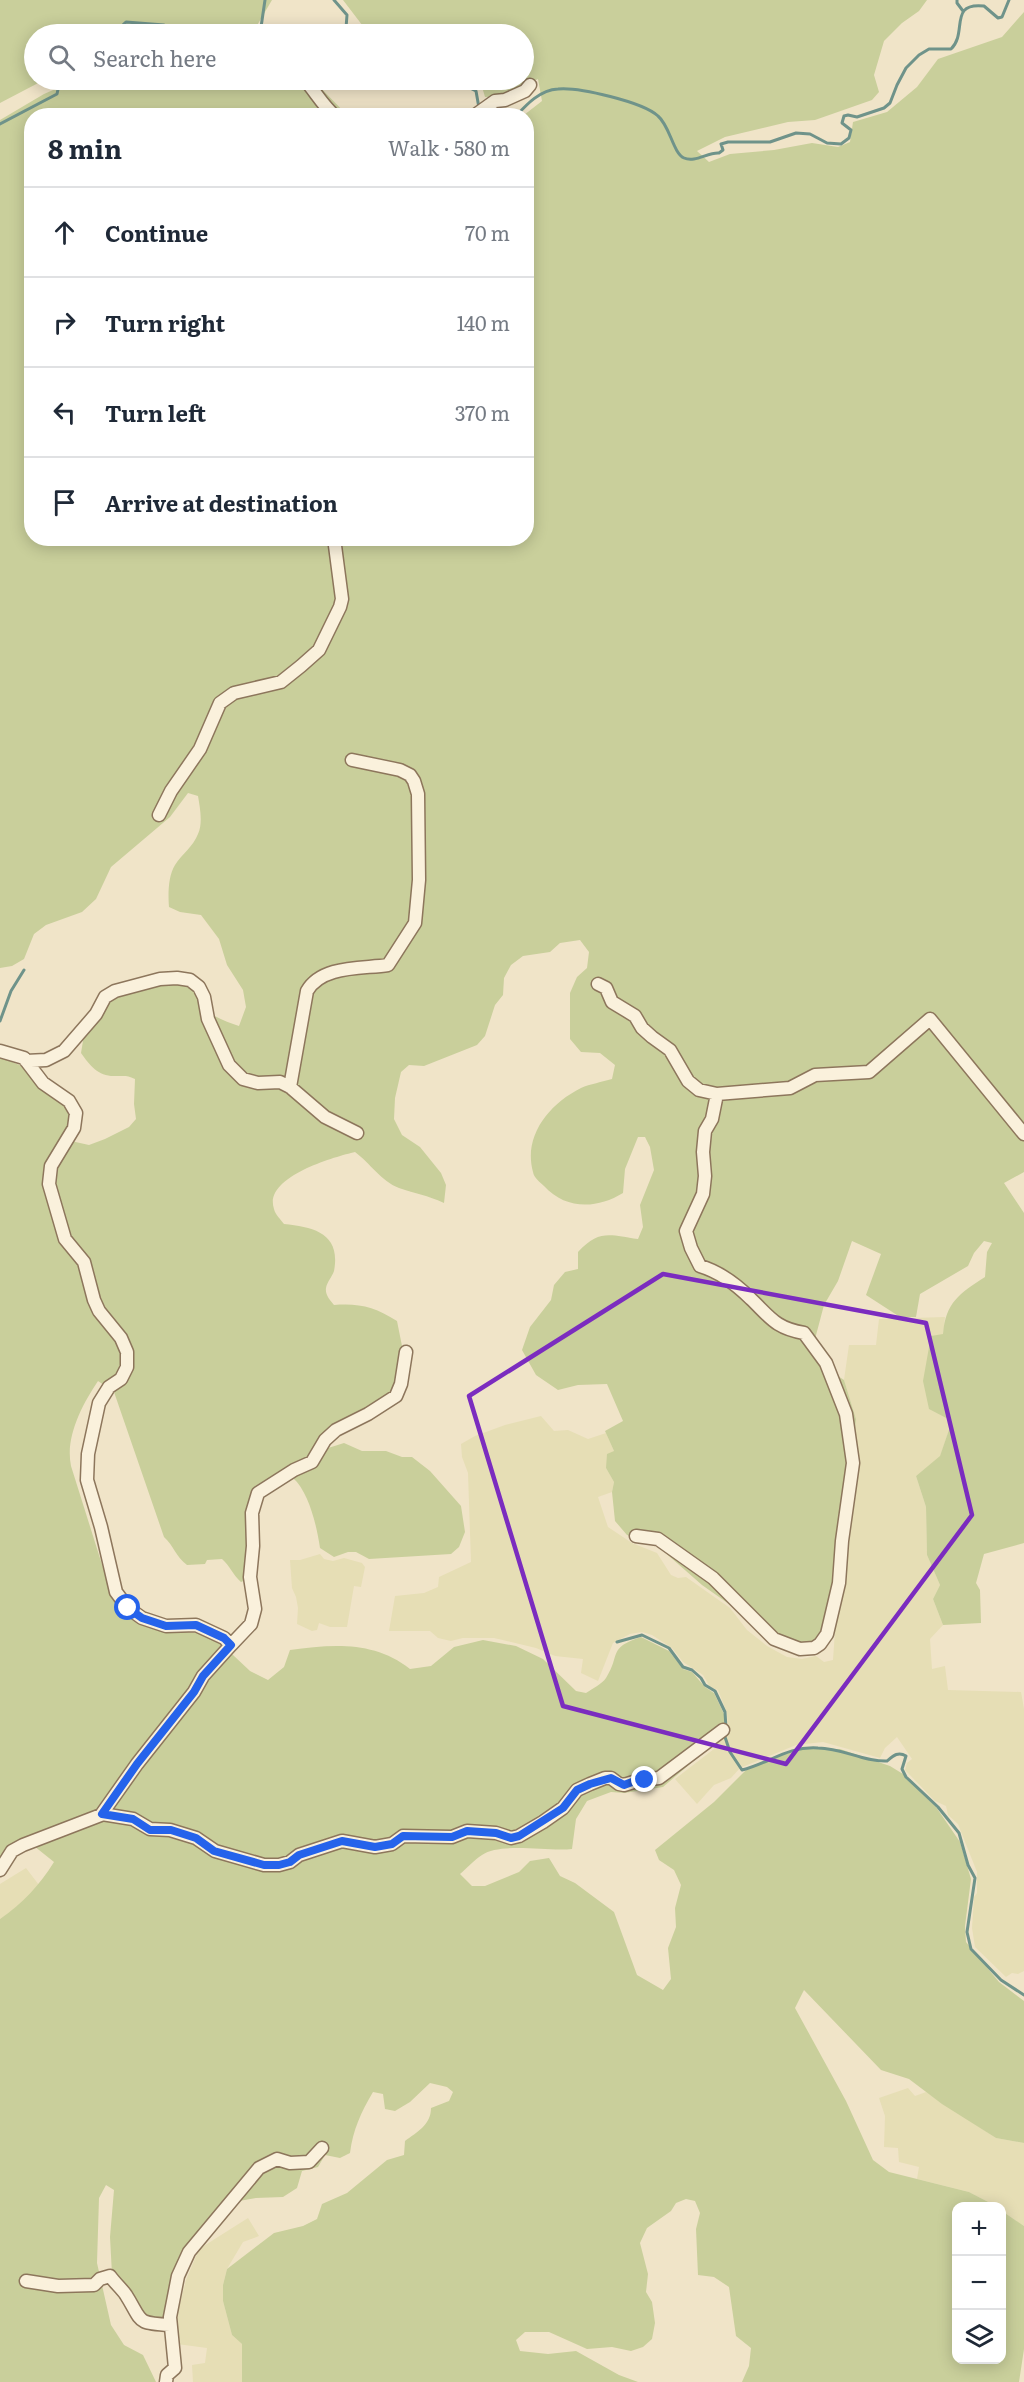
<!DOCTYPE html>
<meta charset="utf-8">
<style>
:root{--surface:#fff;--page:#f2f2f3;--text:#1f2937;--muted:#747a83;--line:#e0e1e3}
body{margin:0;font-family:Literata,serif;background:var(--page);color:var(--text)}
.controls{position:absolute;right:18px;bottom:18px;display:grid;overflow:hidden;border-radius:12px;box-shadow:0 3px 15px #0003}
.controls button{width:54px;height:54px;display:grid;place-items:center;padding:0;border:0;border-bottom:2px solid var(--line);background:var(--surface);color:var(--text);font:30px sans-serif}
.stop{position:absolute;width:18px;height:18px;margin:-14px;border:4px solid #2563eb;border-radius:50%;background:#fff}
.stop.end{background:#2563eb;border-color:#fff;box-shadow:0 2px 6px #0008}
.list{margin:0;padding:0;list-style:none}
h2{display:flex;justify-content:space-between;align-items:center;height:78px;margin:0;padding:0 24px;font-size:26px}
h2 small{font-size:20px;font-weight:400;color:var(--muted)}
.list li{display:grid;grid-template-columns:39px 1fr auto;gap:18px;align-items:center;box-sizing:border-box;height:90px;padding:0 24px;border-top:2px solid var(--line)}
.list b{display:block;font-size:22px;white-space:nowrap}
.list em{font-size:20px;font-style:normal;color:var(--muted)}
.icon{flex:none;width:33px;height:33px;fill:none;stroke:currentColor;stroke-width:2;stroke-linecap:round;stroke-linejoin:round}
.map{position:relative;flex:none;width:1024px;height:2382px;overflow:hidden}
.search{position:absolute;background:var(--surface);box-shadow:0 3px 15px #0003;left:24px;top:24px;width:510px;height:66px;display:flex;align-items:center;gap:15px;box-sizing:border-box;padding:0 21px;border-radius:33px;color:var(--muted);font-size:22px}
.panel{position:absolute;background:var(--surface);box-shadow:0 3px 15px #0003;left:24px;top:108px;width:510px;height:438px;border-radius:24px}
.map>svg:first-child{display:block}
.farmland{fill:#e6deb5}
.green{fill:#c9cf9b}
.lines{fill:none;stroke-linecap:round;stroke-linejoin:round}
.stream{stroke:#6f938a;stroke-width:3}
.minor-casing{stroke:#8d765c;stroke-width:15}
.minor{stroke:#faf1dc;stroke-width:12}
.route{stroke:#2563eb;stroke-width:8}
.marked{fill:none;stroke:#7b2cbf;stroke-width:4.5;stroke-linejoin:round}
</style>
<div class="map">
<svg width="1024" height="2382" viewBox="0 0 1024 2382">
<rect width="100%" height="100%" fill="#f0e4c8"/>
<path class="farmland" d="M 945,1317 L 943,1334 L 952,1421 L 940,1457 L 916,1476 L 926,1507 L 927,1555 L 940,1585 L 933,1599 L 943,1625 L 930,1639 L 932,1669 L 945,1666 L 948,1690 L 1021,1692 L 1024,1709 L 1024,1971 L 1018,1974 L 1012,1973 L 1006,1977 L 975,1947 L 972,1928 L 974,1897 L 977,1893 L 977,1872 L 958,1824 L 948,1815 L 946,1806 L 935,1801 L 905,1770 L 907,1763 L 912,1759 L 897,1737 L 885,1748 L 880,1758 L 823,1742 L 796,1745 L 740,1768 L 731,1778 L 714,1785 L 697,1804 L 675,1779 L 714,1749 L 719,1737 L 726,1738 L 728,1728 L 727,1713 L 718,1690 L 710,1687 L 703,1675 L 683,1662 L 672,1648 L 652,1635 L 642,1632 L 630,1634 L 613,1643 L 598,1681 L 581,1673 L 583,1659 L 555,1656 L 536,1648 L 494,1638 L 463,1638 L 451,1641 L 438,1638 L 430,1631 L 389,1631 L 395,1596 L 424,1593 L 438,1587 L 439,1577 L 471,1562 L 468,1473 L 462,1457 L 461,1444 L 475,1436 L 505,1425 L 541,1416 L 554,1431 L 568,1430 L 588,1439 L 606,1433 L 614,1451 L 606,1468 L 614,1482 L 612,1492 L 598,1497 L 608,1527 L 632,1543 L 657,1553 L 671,1575 L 678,1578 L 686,1577 L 730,1608 L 747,1630 L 767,1646 L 787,1657 L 802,1659 L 816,1656 L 824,1662 L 833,1660 L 835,1632 L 842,1587 L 856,1419 L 844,1380 L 849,1345 L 876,1345 L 879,1319 Z
M 320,1554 L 324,1559 L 333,1561 L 344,1558 L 362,1563 L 365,1567 L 361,1587 L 354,1586 L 347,1627 L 330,1627 L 319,1623 L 317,1630 L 312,1631 L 297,1624 L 298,1608 L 296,1597 L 292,1588 L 290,1560 L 300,1560 Z
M 26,1868 L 39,1885 L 19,1906 L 0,1919 L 0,1884 Z
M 908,2088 L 915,2096 L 926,2092 L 996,2138 L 1024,2143 L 1024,2226 L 1002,2211 L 1002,2206 L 996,2206 L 969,2192 L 917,2179 L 919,2167 L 899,2162 L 898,2148 L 884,2147 L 885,2116 L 879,2098 Z
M 248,2218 L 259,2236 L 243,2242 L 227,2269 L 223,2285 L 223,2301 L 232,2335 L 242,2344 L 242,2382 L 193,2382 L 192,2365 L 205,2363 L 207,2348 L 177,2344 L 175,2323 L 186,2280 L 199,2249 Z"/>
<path class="green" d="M 0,0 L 272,0 L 252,34 L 147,34 L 139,32 L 133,34 L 34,34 L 34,80 L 44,80 L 0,103 Z
M 343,0 L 927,0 L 919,11 L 902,23 L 884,41 L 874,75 L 879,92 L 872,100 L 815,120 L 788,122 L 725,137 L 697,151 L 709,162 L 730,154 L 774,150 L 812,143 L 838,147 L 850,142 L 853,122 L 887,112 L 917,87 L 938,59 L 1002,37 L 1024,12 L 1024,1172 L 1004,1183 L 1024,1213 L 1024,1543 L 984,1554 L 976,1583 L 980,1590 L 981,1623 L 943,1625 L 933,1599 L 940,1585 L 927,1555 L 926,1507 L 916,1476 L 940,1456 L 952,1421 L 929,1409 L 923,1381 L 931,1336 L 943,1334 C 946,1302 959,1294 985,1277 L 987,1252 L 992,1243 L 984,1241 L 974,1253 L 968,1266 L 920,1294 L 916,1317 L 900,1317 L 866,1295 L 881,1254 L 852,1241 L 838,1281 L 824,1305 L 815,1339 L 823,1366 L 844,1380 L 856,1419 L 842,1587 L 839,1611 L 830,1636 L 801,1655 L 702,1585 L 653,1542 L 627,1535 L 615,1521 L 612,1492 L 614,1482 L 606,1468 L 607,1454 L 614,1451 L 605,1431 L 623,1421 L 607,1384 L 578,1385 L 558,1390 L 536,1375 L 522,1350 L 530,1327 L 551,1300 L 554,1285 L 565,1272 L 578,1269 L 578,1252 C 599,1229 610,1235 638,1239 L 643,1227 L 640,1205 L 654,1170 L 650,1147 L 645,1137 L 638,1137 L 625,1169 L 623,1193 C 597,1209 566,1210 544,1186 C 540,1182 534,1178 533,1172 C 523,1136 549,1104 581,1088 C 590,1084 602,1082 612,1079 L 615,1065 L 600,1053 L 581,1052 L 570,1039 L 570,993 L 577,977 L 587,968 L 589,952 L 580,940 L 560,943 L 550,952 L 523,956 L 511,965 L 504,978 L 503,995 L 495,1005 L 485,1036 L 477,1045 L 424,1066 L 409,1065 L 401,1072 L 395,1098 L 394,1119 L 402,1135 L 420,1147 L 441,1173 L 446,1185 L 444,1203 C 427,1195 416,1194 399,1188 C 381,1181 370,1163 355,1152 C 334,1157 263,1177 274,1209 C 275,1214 281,1220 284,1224 C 315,1227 341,1234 334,1271 C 332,1277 327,1282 326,1288 C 325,1295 330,1300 334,1305 C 359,1303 375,1307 397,1321 L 403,1351 L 397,1391 L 336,1427 L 325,1449 L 344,1443 L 362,1451 L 386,1451 L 402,1457 L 412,1457 L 430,1471 L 461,1506 L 465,1532 L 459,1547 L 451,1554 L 369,1559 L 356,1552 L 348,1552 L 334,1557 L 320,1548 C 317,1527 309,1492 293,1478 L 256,1490 L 246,1580 L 241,1582 C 233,1575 230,1566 222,1559 L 207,1560 L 205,1564 L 187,1565 C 176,1557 174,1546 164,1537 L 114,1392 L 98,1381 C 82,1405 65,1437 71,1466 L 110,1590 L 121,1611 L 139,1622 L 159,1630 L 199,1633 L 216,1639 L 250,1671 L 268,1680 L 284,1667 L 290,1650 C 333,1644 375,1641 410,1669 L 431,1666 L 454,1647 L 483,1640 L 516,1646 L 543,1659 L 576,1691 L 586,1693 C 592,1689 602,1684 606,1678 C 621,1655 607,1648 641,1637 L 669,1651 L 683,1669 L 692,1672 L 705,1687 L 714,1693 L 724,1714 L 724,1725 L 711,1746 L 663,1787 L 624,1793 L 611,1792 L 587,1801 L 576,1819 L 572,1849 C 549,1852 501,1842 482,1855 C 474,1860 467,1868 460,1874 L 472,1886 L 485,1886 L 519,1872 L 530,1861 L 549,1858 L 560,1876 L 575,1883 L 614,1912 L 637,1975 L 663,1990 L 671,1979 L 668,1948 L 676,1927 L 675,1908 L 681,1885 L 674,1870 L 659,1860 L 655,1850 L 714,1802 L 749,1767 L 783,1754 L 806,1749 L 840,1749 L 890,1766 L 903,1774 L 936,1807 L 960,1842 L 971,1879 L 965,1926 L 966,1942 L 999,1982 L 1024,2001 L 1024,2143 L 996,2138 L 942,2104 L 909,2079 L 881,2070 L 804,1990 L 795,2008 L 846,2101 L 873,2160 L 889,2172 L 969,2192 L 996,2206 L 956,2206 L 956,2360 L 1002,2360 L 1002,2211 L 1024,2226 L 1024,2349 L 1019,2382 L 742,2382 L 749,2366 L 751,2348 L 736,2336 L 729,2287 L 714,2277 L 698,2275 L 696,2229 L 700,2213 L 695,2201 L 686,2199 L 676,2203 L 671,2211 L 647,2228 L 640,2243 L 648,2274 L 646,2292 L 652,2302 L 655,2323 L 652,2339 L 643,2347 L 631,2351 L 612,2347 L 587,2349 L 549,2332 L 525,2332 L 516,2340 L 520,2351 L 548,2354 L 576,2351 L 619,2375 L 638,2382 L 242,2382 L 242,2344 L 232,2335 L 223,2301 L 223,2285 L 227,2269 L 274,2233 L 303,2226 L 317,2219 L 322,2204 L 347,2193 L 387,2160 L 404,2155 L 405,2141 C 417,2132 431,2125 431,2108 L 449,2101 L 453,2092 L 447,2087 L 430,2083 L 410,2102 L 395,2111 L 385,2109 L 383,2094 L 373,2092 C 361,2112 353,2130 350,2153 L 340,2158 L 325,2155 L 318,2167 L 302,2171 L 297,2188 L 283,2197 L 256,2198 L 239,2201 L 202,2230 L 165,2315 L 155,2322 L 141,2318 L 112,2274 L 110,2237 L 114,2190 L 106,2185 L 99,2198 L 97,2263 L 111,2325 L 124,2345 L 143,2355 L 156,2382 L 0,2382 L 0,1919 C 23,1903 39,1886 54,1862 L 34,1846 L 12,1856 L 0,1876 L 0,1057 L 29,1069 L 37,1086 L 71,1110 L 71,1141 L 89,1145 L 105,1139 L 129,1127 L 136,1119 L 134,1104 L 135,1079 C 127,1075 125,1076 116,1076 C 99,1077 90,1066 81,1053 L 84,1035 L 100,1018 L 109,999 C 118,995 127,994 136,992 C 155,986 175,974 193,990 C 198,995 197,1002 202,1007 C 211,1016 227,1022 239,1026 L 246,1007 L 243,990 L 227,965 L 219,939 L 201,915 L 180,912 L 169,907 C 168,895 168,876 175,865 C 182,854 193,847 198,834 C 203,823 200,808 198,796 L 188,793 L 170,817 L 111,867 L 96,899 L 82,912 L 46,925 L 34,934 L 24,959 L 12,966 L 0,968 L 0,120 L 44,94 L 76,80 L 313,80 L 347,115 L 32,116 L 32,538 L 526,538 L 526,116 L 524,115 L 542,101 L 538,79 L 504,96 L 485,97 L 480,80 L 524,80 L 524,34 L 458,34 L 440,29 L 419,34 L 369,34 Z"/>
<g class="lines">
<path class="stream" d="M 334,0 L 347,15 L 346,28 L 350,34
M 957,0 L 957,3 L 963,11
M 113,34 L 126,22 L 164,25 L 180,34
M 260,34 L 265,0
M 464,80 L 464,85 L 476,91 L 479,108
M 516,116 C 527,104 540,90 558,89 C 579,87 643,102 658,116 C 670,126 673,153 684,158 C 695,163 708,152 719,153 L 723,150 L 721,144 L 728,142 L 770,142 L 796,133 L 810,134 L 827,143 L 841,144 L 849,138 L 851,130 L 842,123 L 844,116 L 848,115 L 857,117 L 884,108 L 890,103 L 897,85 L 906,68 L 919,55 L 929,49 L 951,49 C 968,33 948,2 984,6 L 998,18 L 1002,17 L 1009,0
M 0,124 L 57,94 L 60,80
M 0,1021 L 11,991 L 24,970
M 617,1642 L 642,1635 L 669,1648 L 683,1667 L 692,1670 L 701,1678 L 705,1685 L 715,1691 L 725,1712 L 726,1728
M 724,1734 L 730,1752 L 742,1770 C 770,1763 787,1746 818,1748 C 843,1748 863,1762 887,1761 C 893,1756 898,1751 906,1756 L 902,1769 L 906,1777 L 938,1807 L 959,1833 L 968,1865 L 975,1878 L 967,1932 L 971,1949 L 1001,1980 L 1024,1995"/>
<defs>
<path id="minor" d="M 305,80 C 315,91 323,106 335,116
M 474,116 L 495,101 L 505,100 L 525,91 L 530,85
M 159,815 L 171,791 L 200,749 L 220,703 L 234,693 L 281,682 L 301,666 L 319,650 L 340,607 L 342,599 L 334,538
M 598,984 L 606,988 L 612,1002 L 635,1016 L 642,1028 L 652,1037 L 670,1050 L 688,1081 L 699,1090 L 717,1094 L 790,1088 L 815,1075 L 869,1072 L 930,1019 L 1024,1134
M 0,1051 L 24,1058 L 43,1083 L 69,1101 L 76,1113 L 74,1128 L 51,1166 L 49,1184 L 65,1239 L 84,1262 L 94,1300 L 99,1311 L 121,1338 L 127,1352 L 127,1367 L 121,1379 L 109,1387 L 99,1403 L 88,1454 L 87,1480 L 101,1527 L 116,1592 L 128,1608 L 142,1618 L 166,1626 L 196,1625 L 224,1638 L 231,1645 L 203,1676 L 194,1692 L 137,1764 L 101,1815 L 23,1845 L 12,1851 L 0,1870
M 26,1061 L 46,1060 L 64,1051 L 96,1014 L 105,997 L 115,991 L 160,979 L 177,978 L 190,980 L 199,987 L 204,997 L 208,1019 L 229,1065 L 243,1079 L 258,1083 L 280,1082 L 290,1087 L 325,1117 L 357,1133
M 290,1087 L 307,991 C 322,965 362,969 388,965 L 415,923 L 419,880 L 418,794 L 414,781 L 410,775 L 400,770 L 352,760
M 636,1536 L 658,1539 L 713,1578 L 774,1639 L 800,1649 L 814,1648 L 820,1644 L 827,1634 L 839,1583 L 842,1541 L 853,1463 L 846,1414 L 826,1363 L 804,1333 C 775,1328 770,1317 751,1299 C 736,1284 720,1272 700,1266 L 691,1248 L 686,1231 L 703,1194 L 705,1176 L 703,1152 L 705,1131 L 712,1119 L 717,1094
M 231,1645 L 251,1624 L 255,1609 L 250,1577 L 253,1546 L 252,1513 L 258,1493 L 294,1470 L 312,1462 L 325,1440 L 336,1430 L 368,1414 L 396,1396 L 401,1384 L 406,1352
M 102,1814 L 133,1819 L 150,1829 L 170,1830 L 196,1838 L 215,1851 L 264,1865 L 279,1865 L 290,1862 L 299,1855 L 342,1841 L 375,1847 L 392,1844 L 403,1836 L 452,1837 L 467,1831 L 496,1833 L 511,1838 L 519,1836 L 543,1822 L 563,1808 L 577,1790 L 590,1784 L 605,1778 L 611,1778 L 619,1784 L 624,1785 L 640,1780 L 659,1778 L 723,1730
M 26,2281 L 58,2286 L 94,2285 L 100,2279 L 110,2276 C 115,2283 122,2289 126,2295 C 143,2322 135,2323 170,2325
M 166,2382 L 167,2375 L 175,2368 L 170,2317 L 178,2276 L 189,2252 L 259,2168 L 277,2159 L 290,2163 L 309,2162 L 322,2148"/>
</defs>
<use href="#minor" class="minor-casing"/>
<use href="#minor" class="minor"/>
</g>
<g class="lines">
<path class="route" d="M 128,1608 L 142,1618 L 166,1626 L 196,1625 L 224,1638 L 231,1645 L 203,1676 L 194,1692 L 137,1764 L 102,1814 L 133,1819 L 150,1830 L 171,1830 L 196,1838 L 214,1851 L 264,1865 L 279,1865 L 290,1862 L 299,1855 L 342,1841 L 375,1847 L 392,1844 L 403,1836 L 452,1837 L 467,1831 L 496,1833 L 511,1838 L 519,1836 L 563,1808 L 577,1790 L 590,1784 L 611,1778 L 624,1785 L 640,1779 L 645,1780"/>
</g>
<path class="marked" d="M 663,1274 L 926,1323 L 972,1515 L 786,1764 L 563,1706 L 469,1396 Z"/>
</svg>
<div class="controls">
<button>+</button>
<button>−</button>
<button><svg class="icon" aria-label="layers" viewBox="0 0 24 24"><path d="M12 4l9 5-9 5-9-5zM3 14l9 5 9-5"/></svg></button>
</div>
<div class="stop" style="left:128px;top:1608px"></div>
<div class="stop end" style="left:645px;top:1780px"></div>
<div class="search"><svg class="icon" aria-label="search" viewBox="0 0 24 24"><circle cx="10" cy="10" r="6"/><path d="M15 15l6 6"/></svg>Search here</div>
<section class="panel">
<h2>8 min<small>Walk · 580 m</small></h2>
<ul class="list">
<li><svg class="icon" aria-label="ahead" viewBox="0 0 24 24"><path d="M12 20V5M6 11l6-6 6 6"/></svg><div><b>Continue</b></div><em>70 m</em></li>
<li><svg class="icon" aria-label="right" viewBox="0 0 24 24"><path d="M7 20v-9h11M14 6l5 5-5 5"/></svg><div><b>Turn right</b></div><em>140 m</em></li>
<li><svg class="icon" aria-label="left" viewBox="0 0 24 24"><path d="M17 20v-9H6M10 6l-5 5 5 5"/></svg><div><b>Turn left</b></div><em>370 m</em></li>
<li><svg class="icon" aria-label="arrive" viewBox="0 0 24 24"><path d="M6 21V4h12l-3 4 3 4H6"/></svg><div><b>Arrive at destination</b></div></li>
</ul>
</section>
</div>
